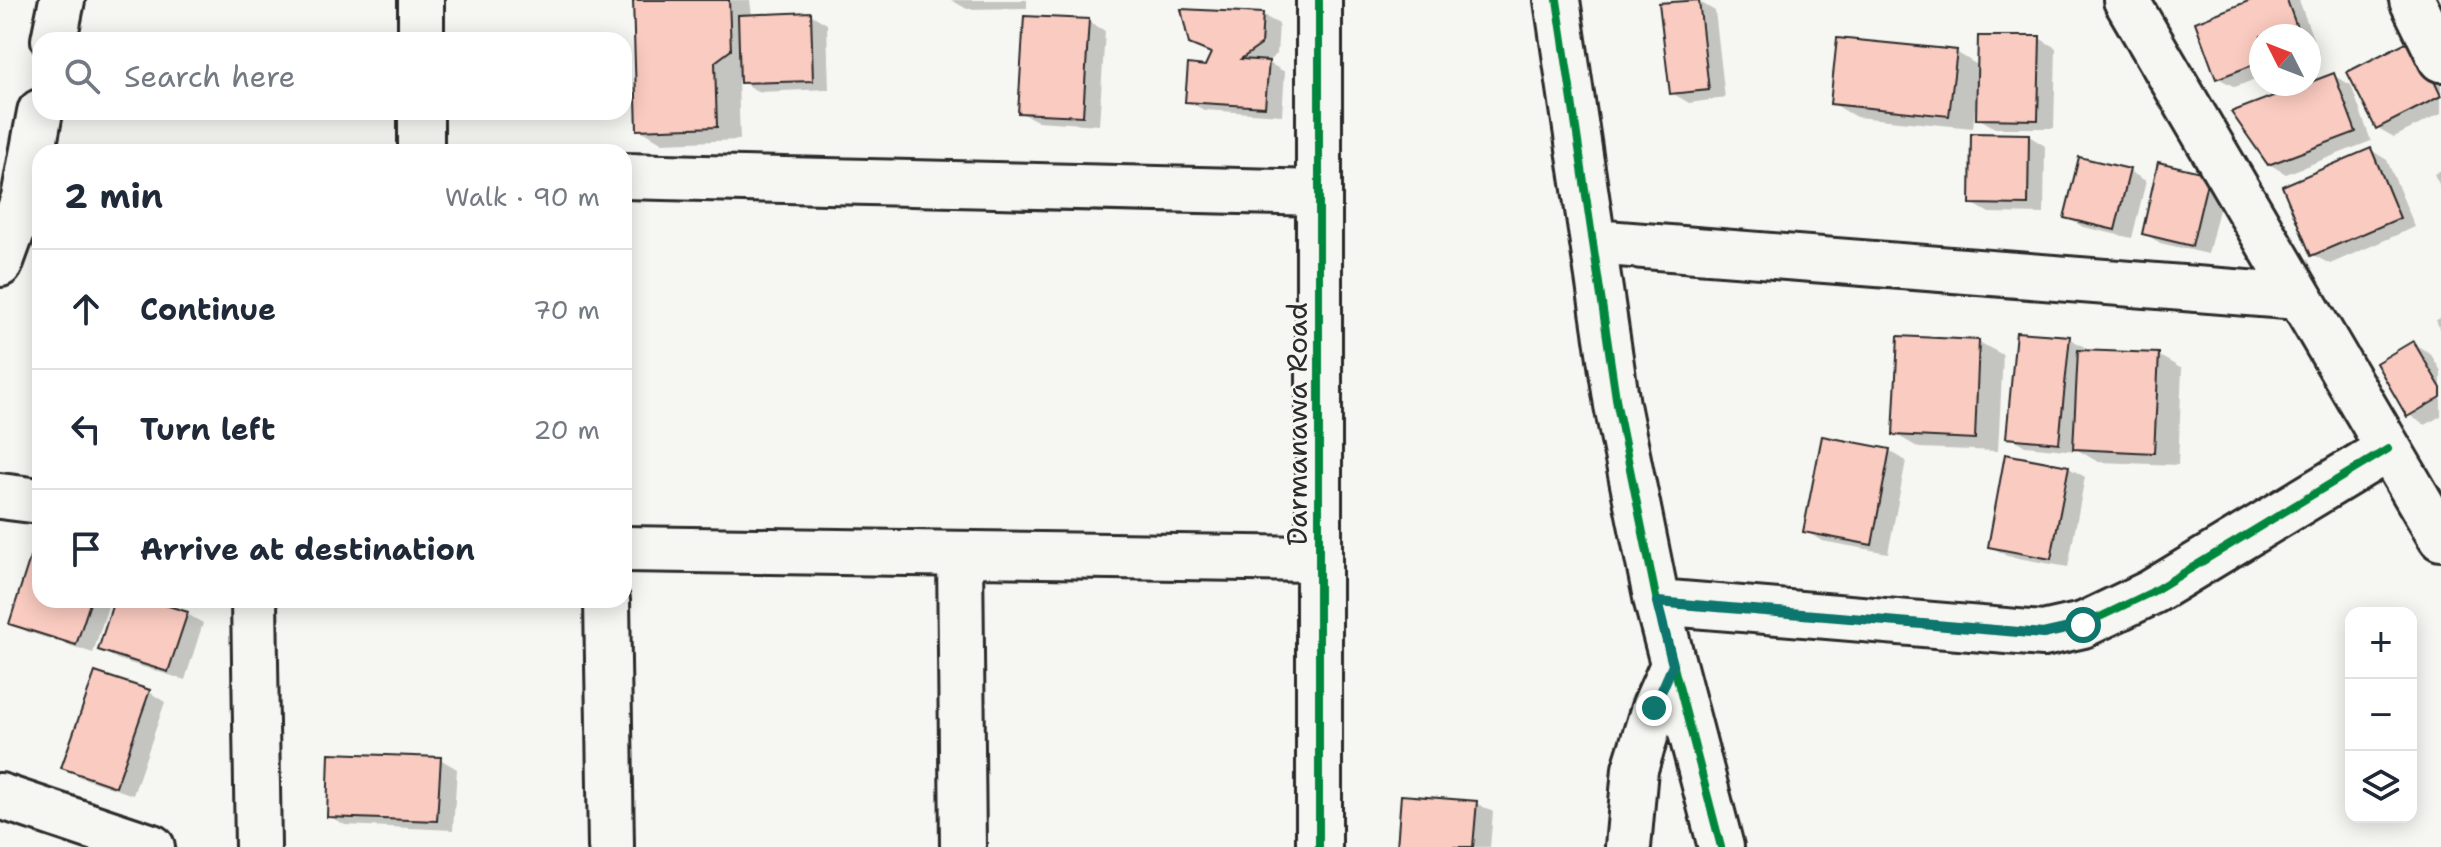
<!DOCTYPE html>
<meta charset="utf-8">
<style>
:root{--surface:#fff;--page:#f2f2f3;--text:#1f2937;--muted:#747a83;--line:#e0e1e3}
body{margin:0;font-family:"Shantell Sans",sans-serif;background:var(--page);color:var(--text)}
.controls{position:absolute;right:24px;bottom:24px;display:grid;overflow:hidden;border-radius:16px;box-shadow:0 4px 20px #0003}
.controls button{width:72px;height:72px;display:grid;place-items:center;padding:0;border:0;border-bottom:2px solid var(--line);background:var(--surface);color:var(--text);font:40px sans-serif}
.compass{position:absolute;left:2249px;top:24px;width:72px;height:72px;border-radius:50%;background:var(--surface);box-shadow:0 4px 20px #0003;rotate:312deg}
.stop{position:absolute;width:24px;height:24px;margin:-18px;border:6px solid #0f766e;border-radius:50%;background:#fff}
.stop.end{background:#0f766e;border-color:#fff;box-shadow:0 2px 8px #0008}
.list{margin:0;padding:0;list-style:none}
h2{display:flex;justify-content:space-between;align-items:center;height:104px;margin:0;padding:0 32px;font-size:34px}
h2 small{font-size:26px;font-weight:400;color:var(--muted)}
.list li{display:grid;grid-template-columns:52px 1fr auto;gap:24px;align-items:center;box-sizing:border-box;height:120px;padding:0 32px;border-top:2px solid var(--line)}
.list b{display:block;font-size:30px;white-space:nowrap}
.list em{font-size:26px;font-style:normal;color:var(--muted)}
.icon{flex:none;width:44px;height:44px;fill:none;stroke:currentColor;stroke-width:2;stroke-linecap:round;stroke-linejoin:round}
.map{position:relative;flex:none;width:2441px;height:847px;overflow:hidden}
.search{position:absolute;background:var(--surface);box-shadow:0 4px 20px #0003;left:32px;top:32px;width:600px;height:88px;display:flex;align-items:center;gap:20px;box-sizing:border-box;padding:0 28px;border-radius:24px;color:var(--muted);font-size:30px}
.panel{position:absolute;background:var(--surface);box-shadow:0 4px 20px #0003;left:32px;top:144px;width:600px;height:464px;border-radius:24px}
.map>svg:first-child{display:block}
.shadow{fill:#0003}
.building{fill:#facbc0;stroke:#2b2b2b;stroke-width:2}
.lines{fill:none;stroke-linecap:round;stroke-linejoin:round}
.minor-casing{stroke:#2b2b2b;stroke-width:50}
.minor{stroke:#f6f6f2;stroke-width:44}
.cycleway-casing{stroke:#f6f6f2;stroke-width:13}
.cycleway{stroke:#00873e;stroke-width:8}
.route{stroke:#0f766e;stroke-width:10}
.labels{text-anchor:middle;dominant-baseline:central;stroke-width:6;stroke-linejoin:round;paint-order:stroke}
.street-label{font-size:28px;fill:#2b2b2b;stroke:#f6f6f2}
</style>
<div class="map">
<svg width="2441" height="847" viewBox="0 0 2441 847">
<rect width="100%" height="100%" fill="#f6f6f2"/>
<filter id="ink" filterUnits="userSpaceOnUse"><feTurbulence type="fractalNoise" baseFrequency=".0125" numOctaves="2"/><feDisplacementMap in="SourceGraphic" scale="16" xChannelSelector="R" yChannelSelector="G"/><feConvolveMatrix kernelMatrix="1 2 1 2 8 2 1 2 1" color-interpolation-filters="sRGB"/></filter>
<g filter="url(#ink)">
<path class="shadow" d="M 635,0 L 750,0 L 752,16 L 810,14 L 827,24 L 829,89 L 759,92 L 738,80 L 740,140 L 663,143 L 639,129 Z
M 951,0 L 1027,0 L 1027,8 L 967,9 Z
M 2257,0 L 2299,0 L 2319,55 L 2309,59 L 2309,36 L 2261,36 L 2261,77 L 2235,87 L 2218,78 Z
M 1698,1 L 1715,11 L 1725,98 L 1689,103 L 1672,93 Z
M 1262,15 L 1279,24 L 1277,54 L 1267,62 L 1285,72 L 1282,115 L 1204,110 L 1187,101 L 1212,54 L 1190,42 Z
M 1088,21 L 1105,31 L 1099,125 L 1037,121 L 1020,112 Z
M 2039,38 L 2056,48 L 2054,128 L 1995,128 L 1978,118 L 1978,108 L 1975,108 L 1973,128 L 1856,117 L 1832,103 L 1956,52 L 1979,66 Z
M 2441,71 L 2441,114 L 2394,137 L 2378,128 Z
M 2334,76 L 2351,85 L 2371,141 L 2286,174 L 2269,164 Z
M 2029,136 L 2045,146 L 2044,214 L 1989,213 L 1972,203 Z
M 2371,150 L 2387,160 L 2415,227 L 2330,264 L 2313,255 Z
M 2159,165 L 2225,185 L 2208,254 L 2160,243 L 2144,233 Z
M 2441,170 L 2441,188 L 2434,174 Z
M 2129,171 L 2146,181 L 2132,238 L 2083,227 L 2067,217 Z
M 2441,318 L 2441,332 L 2436,320 Z
M 2069,338 L 2086,348 L 2085,352 L 2158,355 L 2182,369 L 2178,465 L 2098,462 L 2076,449 L 2076,451 L 2025,446 L 2009,436 Z
M 1979,342 L 2003,355 L 1998,451 L 1919,448 L 1895,434 Z
M 2413,343 L 2430,353 L 2441,371 L 2441,416 L 2425,425 L 2409,415 Z
M 1823,439 L 1890,451 L 1906,461 L 1888,553 L 1822,541 L 1805,531 Z
M 2069,468 L 2085,477 L 2068,567 L 2007,556 L 1990,546 Z
M 40,549 L 40,600 L 110,600 L 93,653 L 28,632 L 11,623 Z
M 116,600 L 142,600 L 187,614 L 203,623 L 185,680 L 117,659 L 101,649 Z
M 149,692 L 165,702 L 133,795 L 80,777 L 64,767 Z
M 440,759 L 457,769 L 453,830 L 345,825 L 329,816 Z
M 1476,803 L 1493,812 L 1490,847 L 1399,847 Z"/>
<path class="building" d="M 633,0 L 729,0 L 731,50 L 715,62 L 717,127 L 637,130 Z
M 1699,0 L 1709,90 L 1670,94 L 1659,3 Z
M 2251,0 L 2287,0 L 2300,36 L 2261,36 L 2261,62 L 2216,79 L 2195,22 Z
M 1181,9 L 1263,13 L 1261,45 L 1241,59 L 1269,61 L 1265,107 L 1185,102 L 1188,64 L 1205,66 L 1211,53 L 1189,44 Z
M 811,12 L 813,81 L 740,83 L 738,15 Z
M 1024,16 L 1089,19 L 1083,116 L 1018,113 Z
M 1978,36 L 2040,36 L 2038,120 L 1976,119 Z
M 1837,38 L 1957,50 L 1949,116 L 1830,104 Z
M 2414,38 L 2441,96 L 2376,129 L 2347,72 Z
M 2334,73 L 2356,132 L 2268,165 L 2231,112 Z
M 1971,133 L 2029,134 L 2028,205 L 1970,204 Z
M 2371,148 L 2400,218 L 2311,256 L 2282,186 Z
M 2079,157 L 2130,169 L 2115,230 L 2064,218 Z
M 2158,162 L 2209,174 L 2192,246 L 2142,234 Z
M 2016,332 L 2070,336 L 2059,443 L 2006,438 Z
M 1898,336 L 1979,340 L 1975,439 L 1893,435 Z
M 2413,341 L 2441,388 L 2441,397 L 2407,417 L 2376,363 Z
M 2078,350 L 2159,353 L 2154,453 L 2073,449 Z
M 1822,436 L 1890,449 L 1872,545 L 1803,532 Z
M 2005,454 L 2069,466 L 2051,559 L 1988,547 Z
M 34,545 L 40,547 L 40,600 L 91,600 L 76,645 L 9,624 Z
M 114,600 L 149,600 L 188,612 L 168,672 L 98,650 Z
M 95,672 L 150,690 L 116,787 L 61,768 Z
M 329,753 L 441,757 L 437,821 L 327,817 Z
M 1401,795 L 1477,801 L 1473,847 L 1397,847 Z"/>
<g class="lines">
<defs>
<path id="minor" d="M 421,0 L 421,40
M 1319,0 L 1319,847
M 1557,0 L 1617,405 L 1657,602 L 1721,847
M 2126,0 L 2441,538
M 2412,0 L 2441,59
M 54,40 L 62,0
M 421,112 L 421,152
M 624,176 L 1319,193
M 1593,242 L 2299,297
M 0,264 L 24,198 L 40,112
M 0,496 L 40,501
M 624,549 L 1319,559
M 960,555 L 963,847
M 254,600 L 258,847
M 607,600 L 611,847
M 1657,602 L 2043,634 L 2083,625 L 2152,592 L 2388,449
M 0,796 L 152,847
M 1628,847 L 1635,769 L 1654,708 L 1673,665"/>
</defs>
<use href="#minor" class="minor-casing"/>
<use href="#minor" class="minor"/>
<defs>
<path id="cycleway" d="M 1319,0 L 1319,847
M 1557,0 L 1617,405 L 1657,602 L 1721,847
M 1657,602 L 2043,634 L 2083,625 L 2152,592 L 2388,449"/>
</defs>
<use href="#cycleway" class="cycleway-casing"/>
<use href="#cycleway" class="cycleway"/>
</g>
</g>
<g class="lines" filter="url(#ink)">
<path class="route" d="M 1654,708 L 1673,665 L 1657,602 L 2043,634 L 2083,625"/>
</g>
<g class="labels">
<g class="street-label">
<text transform="translate(1297 424) rotate(-90)">Darmanawa Road</text>
</g>
</g>
</svg>
<div class="controls">
<button>+</button>
<button>−</button>
<button><svg class="icon" aria-label="layers" viewBox="0 0 24 24"><path d="M12 4l9 5-9 5-9-5zM3 14l9 5 9-5"/></svg></button>
</div>
<svg class="compass" viewBox="-18 -18 36 36"><path d="M0-13l5 13h-10z" fill="#e53935"/><path d="M0 13l5-13h-10z" fill="#747a83"/></svg>
<div class="stop" style="left:2083px;top:625px"></div>
<div class="stop end" style="left:1654px;top:708px"></div>
<div class="search"><svg class="icon" aria-label="search" viewBox="0 0 24 24"><circle cx="10" cy="10" r="6"/><path d="M15 15l6 6"/></svg>Search here</div>
<section class="panel">
<h2>2 min<small>Walk · 90 m</small></h2>
<ul class="list">
<li><svg class="icon" aria-label="ahead" viewBox="0 0 24 24"><path d="M12 20V5M6 11l6-6 6 6"/></svg><div><b>Continue</b></div><em>70 m</em></li>
<li><svg class="icon" aria-label="left" viewBox="0 0 24 24"><path d="M17 20v-9H6M10 6l-5 5 5 5"/></svg><div><b>Turn left</b></div><em>20 m</em></li>
<li><svg class="icon" aria-label="arrive" viewBox="0 0 24 24"><path d="M6 21V4h12l-3 4 3 4H6"/></svg><div><b>Arrive at destination</b></div></li>
</ul>
</section>
</div>
